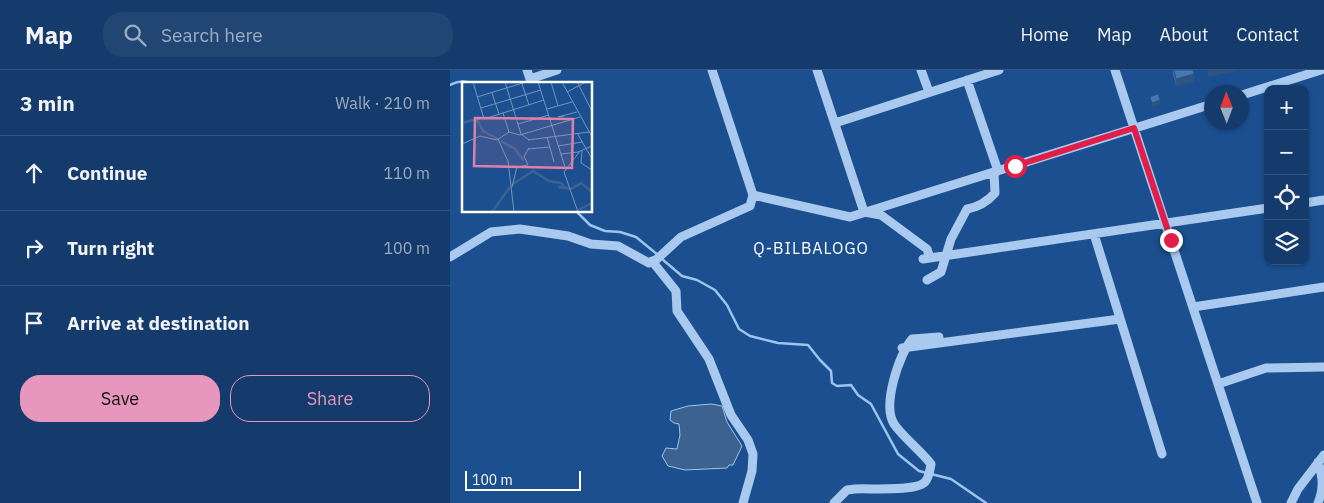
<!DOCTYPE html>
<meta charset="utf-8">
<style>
:root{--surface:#143b6b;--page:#214673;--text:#f1f3f6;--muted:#9dadc1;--line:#33557e;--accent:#e797bd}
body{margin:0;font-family:"IBM Plex Sans",sans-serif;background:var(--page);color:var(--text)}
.controls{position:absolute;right:15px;top:15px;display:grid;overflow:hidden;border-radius:10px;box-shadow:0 1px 4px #0004}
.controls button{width:45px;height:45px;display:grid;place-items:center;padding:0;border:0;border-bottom:1px solid var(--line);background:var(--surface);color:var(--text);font:25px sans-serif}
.compass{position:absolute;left:754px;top:15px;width:45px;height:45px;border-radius:50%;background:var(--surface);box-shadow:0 1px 4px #0004;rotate:359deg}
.scale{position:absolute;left:15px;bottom:12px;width:116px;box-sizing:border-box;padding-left:5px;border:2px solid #fff;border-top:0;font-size:14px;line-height:18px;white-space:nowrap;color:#fff;-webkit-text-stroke:4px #1b4f8f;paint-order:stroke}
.stop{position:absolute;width:15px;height:15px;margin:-11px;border:4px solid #e11d48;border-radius:50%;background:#fff}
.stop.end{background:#e11d48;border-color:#fff;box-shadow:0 1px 5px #0008}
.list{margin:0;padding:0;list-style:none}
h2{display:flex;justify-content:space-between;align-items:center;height:65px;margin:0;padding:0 20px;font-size:21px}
h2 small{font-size:16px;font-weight:400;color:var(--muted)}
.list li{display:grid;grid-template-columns:32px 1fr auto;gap:15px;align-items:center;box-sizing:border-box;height:75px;padding:0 20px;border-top:1px solid var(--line)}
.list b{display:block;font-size:19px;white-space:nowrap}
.list em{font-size:16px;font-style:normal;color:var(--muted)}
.actions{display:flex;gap:10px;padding:15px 20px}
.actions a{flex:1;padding:11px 0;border:1px solid var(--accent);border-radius:20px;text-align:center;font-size:18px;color:var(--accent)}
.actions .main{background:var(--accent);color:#111}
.icon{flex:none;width:28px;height:28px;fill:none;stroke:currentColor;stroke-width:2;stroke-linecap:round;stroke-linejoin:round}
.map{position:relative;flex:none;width:874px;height:433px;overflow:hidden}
header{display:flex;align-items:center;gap:30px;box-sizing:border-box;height:70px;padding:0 25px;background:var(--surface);border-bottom:1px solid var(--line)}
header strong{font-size:24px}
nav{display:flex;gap:28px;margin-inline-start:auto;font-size:18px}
.search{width:350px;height:45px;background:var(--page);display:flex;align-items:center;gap:12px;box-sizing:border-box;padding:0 18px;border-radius:20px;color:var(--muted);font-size:19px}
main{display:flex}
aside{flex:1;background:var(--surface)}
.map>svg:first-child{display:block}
.water{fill:#3c6290;stroke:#9cc4f0}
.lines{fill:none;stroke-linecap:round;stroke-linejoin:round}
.stream{stroke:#9cc4f0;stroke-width:2.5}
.minor{stroke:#a9c9ee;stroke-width:9}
.wall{fill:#3a679d}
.shaded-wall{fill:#305480}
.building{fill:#4478b7;stroke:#305480}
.route{stroke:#e11d48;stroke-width:6}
.labels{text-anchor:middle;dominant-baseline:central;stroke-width:5;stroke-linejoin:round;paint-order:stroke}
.quarter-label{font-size:16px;letter-spacing:1px;fill:#fff;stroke:#1b4f8f}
.inset-river{fill:none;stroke:#3c6290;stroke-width:2.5}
.inset-road{fill:none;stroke:#7695bc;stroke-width:1}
.view{fill:#dd80a5;fill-opacity:0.15;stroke:#dd80a5;stroke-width:2.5}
.inset-edge{fill:none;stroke:#fff;stroke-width:2.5}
</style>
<header>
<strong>Map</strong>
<div class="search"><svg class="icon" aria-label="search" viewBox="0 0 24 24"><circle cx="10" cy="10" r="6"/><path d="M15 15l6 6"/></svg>Search here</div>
<nav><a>Home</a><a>Map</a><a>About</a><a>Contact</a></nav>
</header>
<main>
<aside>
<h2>3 min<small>Walk · 210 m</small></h2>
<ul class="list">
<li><svg class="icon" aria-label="ahead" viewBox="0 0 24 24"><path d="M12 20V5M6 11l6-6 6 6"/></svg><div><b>Continue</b></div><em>110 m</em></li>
<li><svg class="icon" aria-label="right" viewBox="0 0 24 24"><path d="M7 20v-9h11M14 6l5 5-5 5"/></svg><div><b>Turn right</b></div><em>100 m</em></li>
<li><svg class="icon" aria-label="arrive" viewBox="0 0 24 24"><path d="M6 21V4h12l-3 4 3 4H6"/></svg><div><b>Arrive at destination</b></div></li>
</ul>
<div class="actions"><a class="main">Save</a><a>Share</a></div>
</aside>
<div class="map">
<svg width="874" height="433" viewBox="0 0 874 433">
<rect width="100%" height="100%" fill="#1b4f8f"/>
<path class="water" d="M 261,334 L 272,336 L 277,352 L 292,376 L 283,395 L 279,395 L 277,398 L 235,400 L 218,396 L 212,386 L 216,378 L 227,379 L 230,365 L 229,354 L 224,353 L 220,350 L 221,341 L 238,336 Z"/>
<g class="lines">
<path class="stream" d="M 0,15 C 8,11 15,10 23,14
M 126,141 L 140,155 L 155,161 L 170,162 L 186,167 L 208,185
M 212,189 L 232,206 L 247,210 L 265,220 L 277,235 L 289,259 L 300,266 L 328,273 L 358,275 L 370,290 L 381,301 L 382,313 L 387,316 L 401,315 L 408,325 L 421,334 L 448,384 L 469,401 L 501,409 L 536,433"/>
<path class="minor" d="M 77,0 L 80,9 L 107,0
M 367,0 L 414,142 L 431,145 L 477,179 L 480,188
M 471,0 L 479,22
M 665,0 L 807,433
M 517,10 L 548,101
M 792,25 L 871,0
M 385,53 L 549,0
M 303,125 L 400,147 L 762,34
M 855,133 L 874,130
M 644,164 L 712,384
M 0,187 L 41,162 L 70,159 L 118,166 L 141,174 L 168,176 L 199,193 L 207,189 L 231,167 L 300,136 L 303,125 L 262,0
M 473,189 L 818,138
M 202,191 L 226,221 L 227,241 L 259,289 L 281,345 L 298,370 L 303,384 L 302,401 L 293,433
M 477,210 L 491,202 L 501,169 L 517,139 C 529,137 537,132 545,123 L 544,102
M 743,237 L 874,217
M 452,278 L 670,249
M 768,314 L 816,298 L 874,297
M 868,392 C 873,407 874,419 868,433
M 384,433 L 397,420 L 405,419 C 419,418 466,422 475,412 C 479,408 480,400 481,394 C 471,381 452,366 444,354 C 432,335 449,285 462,269 L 489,267
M 841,433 L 848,419 L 874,385"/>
</g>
<path class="wall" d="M 723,0 L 743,0 L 744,11 L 726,16 L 723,4 Z"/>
<path class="shaded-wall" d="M 758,0 L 784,0 L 784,1 L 758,7 Z
M 744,4 L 744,11 L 726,16 L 726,9 Z
M 710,30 L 710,34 L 702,36 L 702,33 Z"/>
<path class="building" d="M 724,0 L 743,0 L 744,4 L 726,9 Z
M 708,24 L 710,30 L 702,33 L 700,27 Z"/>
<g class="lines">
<path class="route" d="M 565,96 L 684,58 L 721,170"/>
</g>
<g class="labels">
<g class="quarter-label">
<text x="361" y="178">Q-BILBALOGO</text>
</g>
</g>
<g transform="translate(12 12)">
<rect width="130" height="130" fill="#1b4f8f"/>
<path class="inset-river" d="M 0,41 L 15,37 L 21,49 L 36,57M 39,59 L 53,67 L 62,79M 51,102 L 71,89 L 87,99 L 99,101 L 104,107M 96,105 L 109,107 L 119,101 L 130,110M 116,128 L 130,121M 30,130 L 48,105"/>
<path class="inset-road" d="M 11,0 L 22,37 L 82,18M 43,0 L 59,52 L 67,58M 76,0 L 104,88M 89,0 L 96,24M 100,0 L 130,55M 115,0 L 130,29M 60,2 L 67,23M 105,10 L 124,0M 30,11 L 37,32M 15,15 L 64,0M 19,26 L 79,8M 85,27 L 110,20M 41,31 L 47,50M 102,34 L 96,35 L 115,30M 56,42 L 87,33M 115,51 L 129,75M 85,55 L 92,80M 36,57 L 46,79 L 52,130M 66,58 L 127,50M 0,62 L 18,54 L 35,58 L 47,50 L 58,53 L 118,35M 96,64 L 120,60M 66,67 L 88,65M 120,69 L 119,81 L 130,88M 99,72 L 116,70 L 130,64M 50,105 L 55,85 L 66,83 L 62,74 L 67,66M 116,130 L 102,90 L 118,69"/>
<path class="view" d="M 13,36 L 111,37 L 110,86 L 12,84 Z"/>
<rect width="130" height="130" class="inset-edge"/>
</g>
</svg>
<div class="controls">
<button>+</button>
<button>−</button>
<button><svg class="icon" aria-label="locate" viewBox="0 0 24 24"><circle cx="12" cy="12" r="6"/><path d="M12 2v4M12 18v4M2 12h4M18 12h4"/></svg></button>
<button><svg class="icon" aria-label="layers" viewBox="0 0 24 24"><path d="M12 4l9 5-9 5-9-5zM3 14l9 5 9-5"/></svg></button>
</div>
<svg class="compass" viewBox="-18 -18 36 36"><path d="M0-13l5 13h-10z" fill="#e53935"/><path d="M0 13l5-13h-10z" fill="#9dadc1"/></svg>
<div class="scale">100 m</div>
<div class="stop" style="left:565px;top:96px"></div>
<div class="stop end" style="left:721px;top:170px"></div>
</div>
</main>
